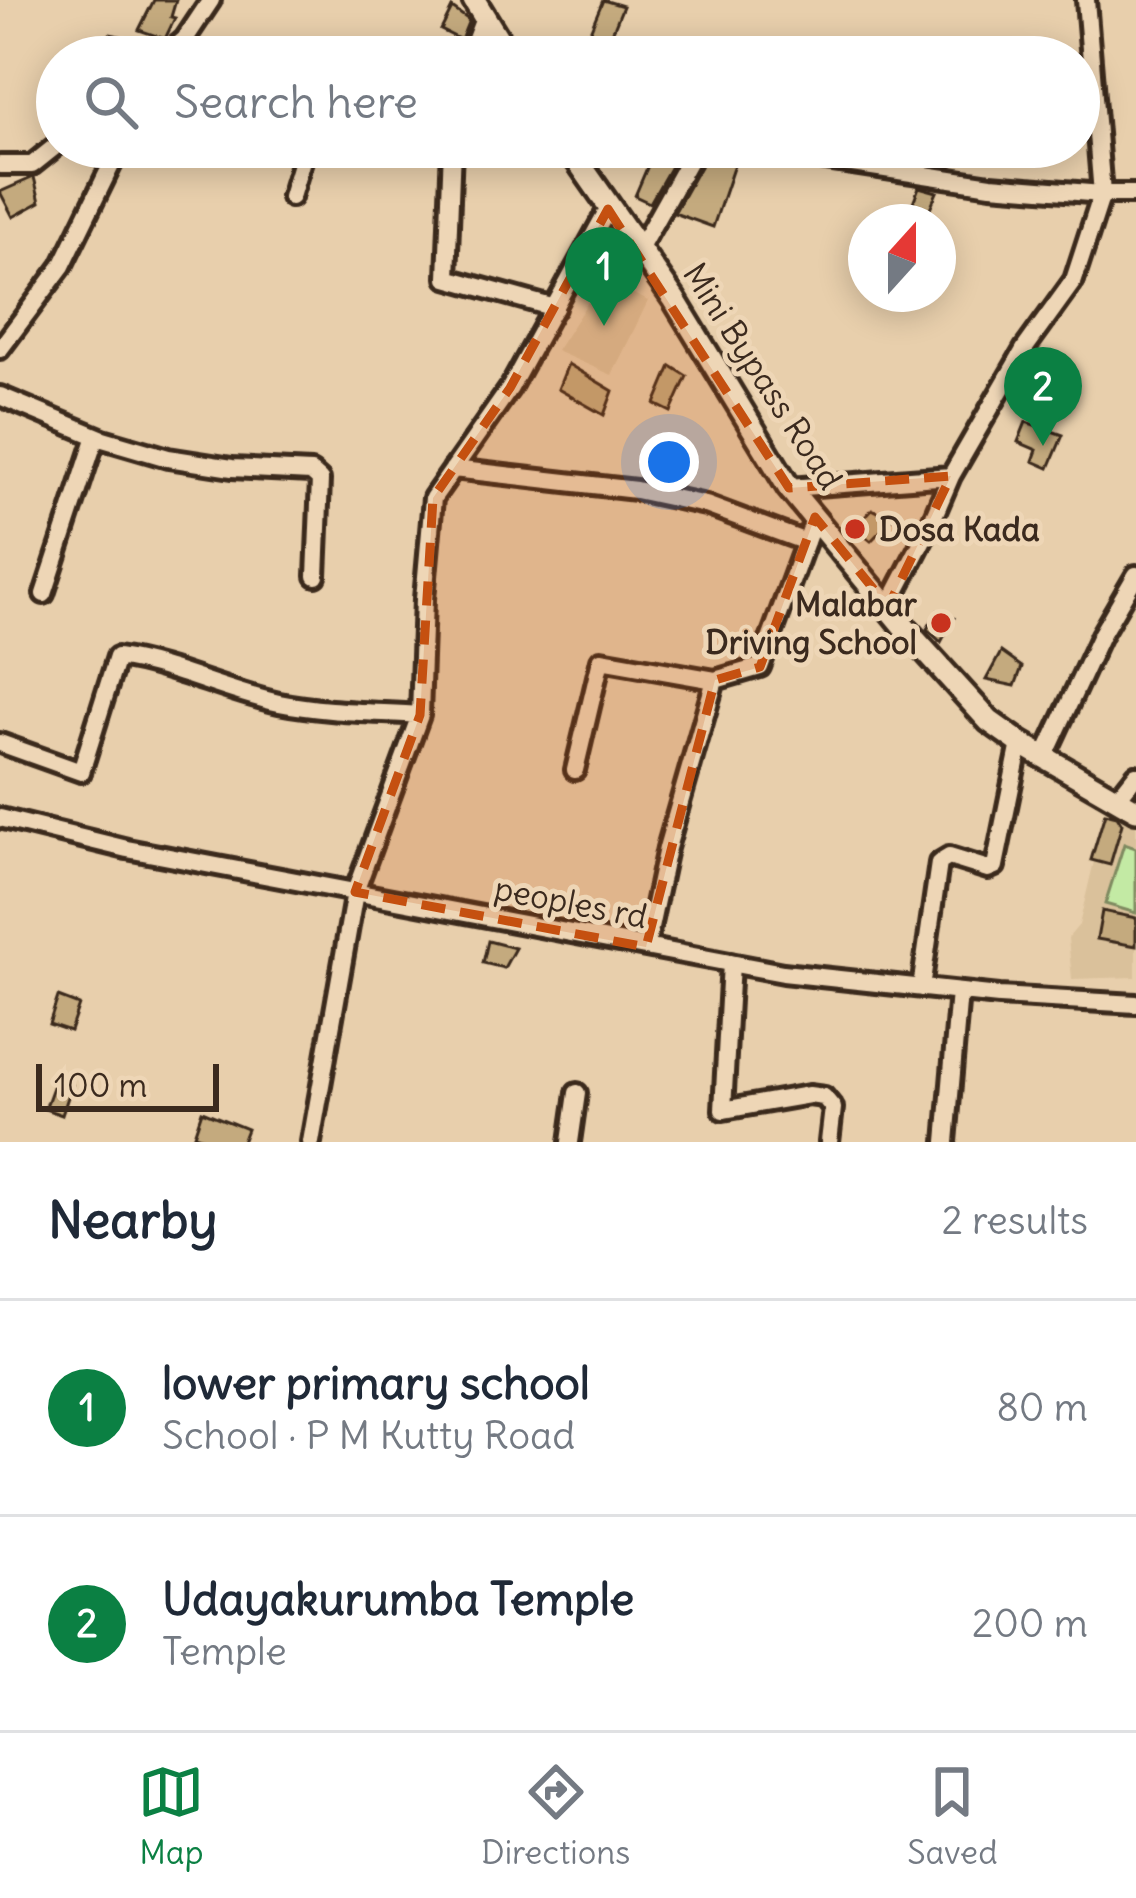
<!DOCTYPE html>
<meta charset="utf-8">
<style>
:root{--surface:#fff;--page:#f6f6f7;--text:#1f2937;--muted:#747a83;--line:#e0e1e3;--accent:#0b8043}
body{margin:0;font-family:Delius,sans-serif;background:var(--page);color:var(--text)}
.compass{position:absolute;left:848px;top:204px;width:108px;height:108px;border-radius:50%;background:var(--surface);box-shadow:0 6px 30px #0003;rotate:21deg}
.scale{position:absolute;left:36px;bottom:30px;width:183px;box-sizing:border-box;padding-left:12px;border:6px solid #3b2a1e;border-top:0;font-size:33px;line-height:42px;white-space:nowrap;color:#3b2a1e;-webkit-text-stroke:9px #eed6b6;paint-order:stroke}
.you{position:absolute;left:669px;top:462px;width:42px;height:42px;margin:-30px;border:9px solid #fff;border-radius:50%;background:#1a73e8;box-shadow:0 0 0 18px #1a73e833}
.badge{display:grid;place-items:center;width:78px;height:78px;border-radius:50%;background:var(--accent);color:#fff;font-size:39px;font-weight:700}
.pin{position:absolute;translate:-50% -99px;filter:drop-shadow(0 3px 6px #0008)}
.pin::after{content:'';position:absolute;top:63px;width:42px;height:36px;background:inherit;clip-path:polygon(0 0,100% 0,50% 100%)}
.list{margin:0;padding:0;list-style:none}
h2{display:flex;justify-content:space-between;align-items:center;height:156px;margin:0;padding:0 48px;font-size:51px}
h2 small{font-size:39px;font-weight:400;color:var(--muted)}
.list li{display:grid;grid-template-columns:78px 1fr auto;gap:36px;align-items:center;box-sizing:border-box;height:216px;padding:0 48px;border-top:3px solid var(--line)}
.list b{display:block;font-size:45px;white-space:nowrap}
.list p{margin:0;font-size:39px;white-space:nowrap;color:var(--muted)}
.list em{font-size:39px;font-style:normal;color:var(--muted)}
.icon{flex:none;width:66px;height:66px;fill:none;stroke:currentColor;stroke-width:2;stroke-linecap:round;stroke-linejoin:round}
.map{position:relative;flex:none;width:1136px;height:1142px;overflow:hidden}
.search{position:absolute;background:var(--surface);box-shadow:0 6px 30px #0003;left:36px;right:36px;top:36px;height:132px;display:flex;align-items:center;gap:30px;box-sizing:border-box;padding:0 42px;border-radius:66px;color:var(--muted);font-size:45px}
.sheet{height:588px;background:var(--surface)}
nav{display:flex;justify-content:space-around;align-items:center;box-sizing:border-box;height:168px;border-top:3px solid var(--line);background:var(--surface);font-size:33px;color:var(--muted)}
nav a{display:grid;justify-items:center;gap:6px}
nav .on{color:var(--accent)}
.map>svg:first-child{display:block}
.built{fill:#dac19b}
.green{fill:#c3eaa4;stroke:#7f8a61;stroke-width:3}
.building{fill:#c4aa7e;stroke:#3b2a1e;stroke-width:3}
.lines{fill:none;stroke-linecap:round;stroke-linejoin:round}
.minor-casing{stroke:#3b2a1e;stroke-width:26}
.major-casing{stroke:#3b2a1e;stroke-width:30}
.minor{stroke:#eed6b6;stroke-width:16}
.major{stroke:#eed6b6;stroke-width:21}
.marked{fill:#c55010;fill-opacity:0.2;stroke:#c55010;stroke-width:9;stroke-dasharray:24 15;stroke-linejoin:round}
.poi-dot{fill:#c8321e;stroke:#eed6b6;stroke-width:4.5}
.labels{text-anchor:middle;dominant-baseline:central;stroke-width:10;stroke-linejoin:round;paint-order:stroke}
.street-label{font-size:33px;fill:#3b2a1e;stroke:#eed6b6}
.poi-label{font-size:33px;font-weight:bold;fill:#3b2a1e;stroke:#eed6b6;text-anchor:start}
</style>
<div class="map">
<svg width="1136" height="1142" viewBox="0 0 1136 1142">
<rect width="100%" height="100%" fill="#e8cfac"/>
<filter id="ink" filterUnits="userSpaceOnUse"><feTurbulence type="fractalNoise" baseFrequency=".00833" numOctaves="2"/><feDisplacementMap in="SourceGraphic" scale="24" xChannelSelector="R" yChannelSelector="G"/><feConvolveMatrix kernelMatrix="1 2 1 2 8 2 1 2 1" color-interpolation-filters="sRGB"/></filter>
<g filter="url(#ink)">
<path class="built" d="M 603,279 L 648,301 L 612,375 L 556,351 Z
M 1108,802 L 1136,817 L 1136,977 L 1072,979 L 1068,938 L 1079,925 Z"/>
<path class="green" d="M 1124,844 L 1136,848 L 1136,913 L 1105,904 Z"/>
<path class="building" d="M 154,0 L 176,0 L 171,17 L 175,18 L 165,39 L 139,30 Z
M 603,0 L 623,6 L 605,50 L 585,43 Z
M 452,8 L 469,20 L 461,40 L 441,30 Z
M 110,34 L 139,40 L 134,51 L 120,52 L 117,57 L 100,53 Z
M 632,147 L 682,147 L 650,203 L 635,196 L 652,156 Z
M 720,147 L 727,147 L 736,159 L 713,227 L 674,213 L 702,163 L 716,155 Z
M 34,177 L 40,202 L 13,217 L 0,192 Z
M 919,187 L 937,192 L 927,215 L 910,210 Z
M 568,364 L 613,391 L 604,415 L 558,389 Z
M 671,366 L 687,376 L 671,412 L 655,404 Z
M 1026,422 L 1063,435 L 1049,468 L 1033,461 L 1037,450 L 1018,442 Z
M 872,509 L 892,519 L 871,541 L 855,528 Z
M 938,611 L 954,618 L 941,642 L 927,629 Z
M 1001,652 L 1022,667 L 1015,686 L 986,680 Z
M 1105,813 L 1117,816 L 1122,824 L 1110,865 L 1091,860 Z
M 1102,911 L 1136,918 L 1136,946 L 1097,939 Z
M 488,941 L 515,948 L 504,968 L 483,963 Z
M 58,997 L 79,1005 L 70,1031 L 49,1024 Z
M 56,1079 L 72,1085 L 62,1115 L 45,1109 Z
M 202,1111 L 247,1129 L 242,1142 L 218,1142 L 194,1135 Z"/>
<g class="lines">
<defs>
<path id="minor" d="M 1086,0 L 1102,194 L 1136,194
M 164,57 L 185,39 L 211,0
M 469,57 L 484,18
M 452,147 L 447,278 L 555,308
M 740,147 L 991,185 L 1102,194 L 1074,280 L 1025,348 L 951,476 L 789,488
M 0,165 L 32,165 L 57,145
M 291,197 L 306,147
M 640,248 L 693,153 L 707,147
M 0,349 L 62,266 L 120,147
M 0,396 L 103,439 L 168,458 L 232,468 L 311,472 L 320,480 L 316,576
M 453,469 L 636,490 L 706,505 L 806,542
M 44,594 L 96,436
M 888,607 L 928,530 L 951,476
M 0,743 L 81,772 L 117,657 C 173,665 223,691 279,703 C 324,712 374,712 420,715
M 1044,758 L 1101,635 L 1136,575
M 575,770 L 601,660 L 715,680 L 760,667 L 815,517
M 1117,799 L 1136,775
M 0,818 L 127,849 L 783,973 L 999,996 L 1136,1004
M 646,947 L 667,848 L 715,680
M 731,963 L 723,1110 L 809,1095 L 824,1097 L 833,1108 L 829,1142
M 921,988 L 939,863 L 949,857 L 988,869 L 995,866 L 1020,743
M 311,1142 L 355,892 L 420,715 L 424,599 L 433,498 L 510,388 L 608,209
M 570,1142 L 577,1093
M 946,1142 L 959,992"/>
<path id="major" d="M 474,0 L 509,57
M 568,147 L 674,299 L 789,488 L 910,634 L 989,721 L 1020,743 L 1136,810"/>
</defs>
<use href="#minor" class="minor-casing"/>
<use href="#major" class="major-casing"/>
<use href="#minor" class="minor"/>
<use href="#major" class="major"/>
</g>
</g>
<path class="marked" d="M 608,209 L 789,488 L 951,476 L 888,607 L 815,517 L 760,667 L 715,680 L 646,947 L 355,892 L 420,715 L 433,498 L 510,388 Z"/>
<g class="poi-dot">
<circle cx="855" cy="529" r="12"/>
<circle cx="941" cy="623" r="12"/>
</g>
<g class="labels">
<g class="street-label">
<text transform="translate(763 376) rotate(57)">Mini Bypass Road</text>
<text transform="translate(571 902) rotate(11)">peoples rd</text>
</g>
<g class="poi-label">
<text x="879" y="529">Dosa Kada</text>
<text x="917" y="604" text-anchor="end">Malabar<tspan x="917" dy="38">Driving School</tspan></text>
</g>
</g>
</svg>
<svg class="compass" viewBox="-18 -18 36 36"><path d="M0-13l5 13h-10z" fill="#e53935"/><path d="M0 13l5-13h-10z" fill="#747a83"/></svg>
<div class="scale">100 m</div>
<div class="you"></div>
<div class="pin badge" style="left:604px;top:326px">1</div>
<div class="pin badge" style="left:1043px;top:446px">2</div>
<div class="search"><svg class="icon" aria-label="search" viewBox="0 0 24 24"><circle cx="10" cy="10" r="6"/><path d="M15 15l6 6"/></svg>Search here</div>
</div>
<section class="sheet">
<h2>Nearby<small>2 results</small></h2>
<ul class="list">
<li><span class="badge">1</span><div><b>lower primary school</b><p>School · P M Kutty Road</p></div><em>80 m</em></li>
<li><span class="badge">2</span><div><b>Udayakurumba Temple</b><p>Temple</p></div><em>200 m</em></li>
</ul>
</section>
<nav>
<a class="on"><svg class="icon" aria-label="map" viewBox="0 0 24 24"><path d="M3 6l6-2 6 2 6-2v14l-6 2-6-2-6 2zM9 4v14M15 6v14"/></svg>Map</a>
<a><svg class="icon" aria-label="directions" viewBox="0 0 24 24"><path d="M12 3l9 9-9 9-9-9zM9 14v-3h6M13 9l2 2-2 2"/></svg>Directions</a>
<a><svg class="icon" aria-label="saved" viewBox="0 0 24 24"><path d="M7 4h10v16l-5-4-5 4z"/></svg>Saved</a>
</nav>
